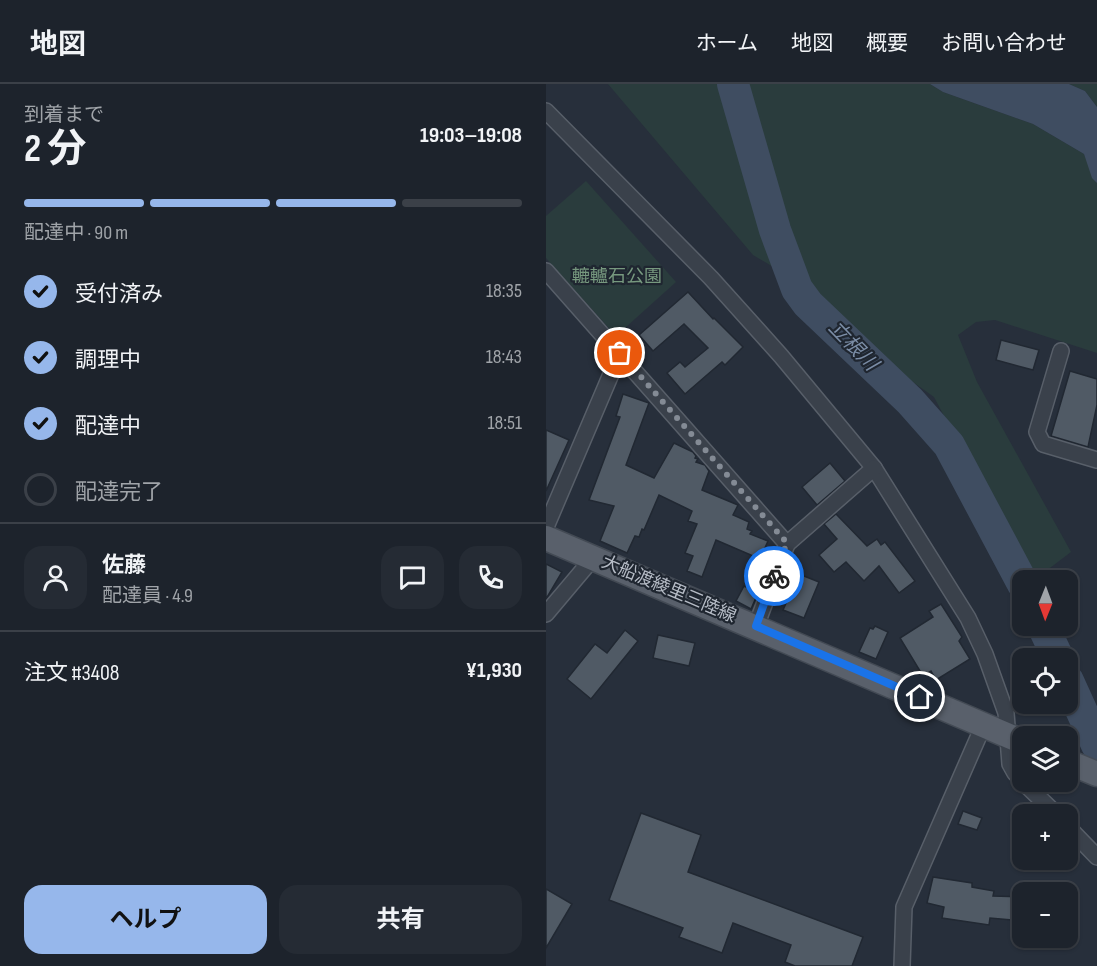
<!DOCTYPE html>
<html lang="ja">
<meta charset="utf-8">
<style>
:root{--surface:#1d232c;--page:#252b34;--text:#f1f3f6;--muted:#a0a4a9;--line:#3b4048;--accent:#96b7eb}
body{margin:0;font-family:"Sofia Sans Condensed","Noto Sans JP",sans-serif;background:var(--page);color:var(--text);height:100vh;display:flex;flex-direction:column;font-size:22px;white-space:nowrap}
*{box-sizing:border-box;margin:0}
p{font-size:20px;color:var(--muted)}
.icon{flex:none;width:33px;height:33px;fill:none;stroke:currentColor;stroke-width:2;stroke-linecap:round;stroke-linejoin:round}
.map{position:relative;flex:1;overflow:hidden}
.details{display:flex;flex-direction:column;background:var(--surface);width:546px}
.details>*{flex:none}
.needle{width:39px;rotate:181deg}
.buttons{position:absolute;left:466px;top:486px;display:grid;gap:12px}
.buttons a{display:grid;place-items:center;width:66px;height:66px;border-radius:12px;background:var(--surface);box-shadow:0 2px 4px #0004,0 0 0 2px var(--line);font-size:30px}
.pin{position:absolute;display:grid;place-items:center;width:51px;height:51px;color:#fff;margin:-26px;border:3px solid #fff;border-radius:50%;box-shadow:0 2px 6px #0007}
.courier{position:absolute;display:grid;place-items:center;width:60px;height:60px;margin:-30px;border:4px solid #1a73e8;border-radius:50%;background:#fff;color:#222;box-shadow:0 2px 8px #0007}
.overview em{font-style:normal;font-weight:700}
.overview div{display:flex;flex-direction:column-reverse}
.overview{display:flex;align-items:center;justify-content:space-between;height:102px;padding:0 24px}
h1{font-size:39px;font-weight:700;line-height:45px}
.bar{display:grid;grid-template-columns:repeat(4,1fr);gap:9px 6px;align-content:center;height:72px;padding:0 24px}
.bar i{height:8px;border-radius:4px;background:var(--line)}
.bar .on{background:var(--accent)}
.bar p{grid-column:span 4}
.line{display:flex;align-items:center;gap:15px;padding:0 24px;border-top:2px solid var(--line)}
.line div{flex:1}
.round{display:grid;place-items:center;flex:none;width:63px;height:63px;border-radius:18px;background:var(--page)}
ol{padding:0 24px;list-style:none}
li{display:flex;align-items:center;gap:18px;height:66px}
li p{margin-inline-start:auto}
li .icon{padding:6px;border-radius:50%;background:var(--accent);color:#111;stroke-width:4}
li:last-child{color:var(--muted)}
li i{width:33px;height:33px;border:3px solid var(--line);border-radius:50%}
.cta{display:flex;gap:12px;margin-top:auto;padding:12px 24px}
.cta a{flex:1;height:69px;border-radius:18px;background:var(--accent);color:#111;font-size:24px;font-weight:700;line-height:69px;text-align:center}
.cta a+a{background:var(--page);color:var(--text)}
header{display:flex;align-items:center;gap:36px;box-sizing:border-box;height:84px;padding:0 30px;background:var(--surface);border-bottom:2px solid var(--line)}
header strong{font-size:28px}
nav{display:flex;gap:33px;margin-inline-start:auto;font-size:21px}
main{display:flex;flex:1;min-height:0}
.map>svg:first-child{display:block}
.green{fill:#2a3c3d}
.water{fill:#3f4d61}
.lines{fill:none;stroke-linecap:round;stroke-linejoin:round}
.river{stroke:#3f4d61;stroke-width:32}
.building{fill:#505a65;stroke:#212832;stroke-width:1.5}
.street-casing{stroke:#585f69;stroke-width:18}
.primary-casing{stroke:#434a54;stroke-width:27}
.street{stroke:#3a414b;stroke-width:15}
.primary{stroke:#59606b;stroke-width:24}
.done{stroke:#848b95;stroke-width:6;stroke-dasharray:0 10.8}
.route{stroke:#1a73e8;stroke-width:8}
.labels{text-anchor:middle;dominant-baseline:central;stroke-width:4.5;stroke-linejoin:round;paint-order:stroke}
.park-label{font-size:18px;fill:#77997f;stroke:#1f2630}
.street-label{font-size:18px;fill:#b6bcc6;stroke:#1f2630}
.water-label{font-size:20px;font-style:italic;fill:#7b8da6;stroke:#1f2630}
</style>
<header>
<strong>地図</strong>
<nav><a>ホーム</a><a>地図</a><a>概要</a><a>お問い合わせ</a></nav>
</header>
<main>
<section class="details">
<div class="overview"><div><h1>2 分</h1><p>到着まで</p></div><em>19:03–19:08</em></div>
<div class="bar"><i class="on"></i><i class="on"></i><i class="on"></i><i></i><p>配達中 · 90 m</p></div>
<ol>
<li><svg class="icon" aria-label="check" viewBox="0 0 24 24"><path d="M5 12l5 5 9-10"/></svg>受付済み<p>18:35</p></li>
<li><svg class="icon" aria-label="check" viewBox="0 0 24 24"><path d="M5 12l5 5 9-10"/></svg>調理中<p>18:43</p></li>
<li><svg class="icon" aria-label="check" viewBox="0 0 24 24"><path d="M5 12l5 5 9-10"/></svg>配達中<p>18:51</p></li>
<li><i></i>配達完了</li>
</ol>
<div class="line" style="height:108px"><a class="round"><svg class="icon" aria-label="person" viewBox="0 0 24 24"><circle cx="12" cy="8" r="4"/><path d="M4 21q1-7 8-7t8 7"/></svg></a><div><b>佐藤</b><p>配達員 · 4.9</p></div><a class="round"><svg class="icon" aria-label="chat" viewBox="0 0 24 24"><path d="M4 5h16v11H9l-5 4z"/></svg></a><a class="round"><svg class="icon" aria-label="phone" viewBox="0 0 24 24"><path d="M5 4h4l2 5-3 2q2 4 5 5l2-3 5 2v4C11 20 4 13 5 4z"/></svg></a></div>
<div class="line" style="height:78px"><div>注文 #3408</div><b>¥1,930</b></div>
<div class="cta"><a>ヘルプ</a><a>共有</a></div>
</section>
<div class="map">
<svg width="551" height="882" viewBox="0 0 551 882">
<rect width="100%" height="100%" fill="#272f3b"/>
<g class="green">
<polygon points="62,0 384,0 397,8 487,40 538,70 551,99 551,269 449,236 430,238 412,251 431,298 525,468 488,496 485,496 388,313 333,274 256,200 207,171"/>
<polygon points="523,0 551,0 551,23 539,7"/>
<polygon points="40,97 130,198 70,252 0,174 0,132"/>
</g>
<polygon class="water" points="384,0 523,0 539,7 551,23 551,99 546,94 538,70 487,40 397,8"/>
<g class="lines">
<g class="river">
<polyline points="187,0 229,146 251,205 262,220 364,317 403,361 477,500"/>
<polyline points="497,542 512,574"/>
<polyline points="522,597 551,661"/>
</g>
</g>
<g class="building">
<polygon points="142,208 167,235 168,234 197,263 179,281 176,278 139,310 121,289 134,278 139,283 162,264 138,240 107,267 93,251"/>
<polygon points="455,256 493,266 487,286 450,276"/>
<polygon points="524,287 551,295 551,321 542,363 505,352"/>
<polygon points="77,310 103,319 80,381 108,394 128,359 147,368 150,372 149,374 152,375 150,378 159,381 163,387 156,406 192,421 187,431 203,438 201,445 206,447 204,450 222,457 214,475 170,456 156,493 141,487 147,472 139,469 151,440 142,437 146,427 113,411 98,446 96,445 93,453 89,452 81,469 54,457 68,422 43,416 74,333 70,332"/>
<polygon points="0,346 23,356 0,407"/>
<polygon points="284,379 299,397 271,421 256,403"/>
<polygon points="290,430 321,462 331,455 335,461 339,458 369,497 353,509 333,482 318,497 300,478 288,488 273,471 291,455 278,440"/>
<polygon points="0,480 16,488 0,515"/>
<polygon points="253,490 273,498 258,534 237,526"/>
<polygon points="198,502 212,509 205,525 190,517"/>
<polygon points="395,520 416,553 413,557 424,575 390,596 385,587 377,592 354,554 387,533 383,527"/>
<polygon points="329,542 342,548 330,575 313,568 324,544 327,545"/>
<polygon points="79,546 92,557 45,615 21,595 49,560 61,569"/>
<polygon points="112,551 149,559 143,582 107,574"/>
<polygon points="417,727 436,734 431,746 412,740"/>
<polygon points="95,729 155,751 142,788 317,853 306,882 249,882 239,878 245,861 187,839 176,869 133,853 137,844 63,816"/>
<polygon points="387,793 426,799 426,803 448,807 447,812 477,813 477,837 444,834 443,841 396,834 398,823 381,819"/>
<polygon points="0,805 26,820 0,864"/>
</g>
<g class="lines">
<defs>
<g id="street">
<polyline points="0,27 165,194 235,272 328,384 422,534 439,570 460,629 464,680 469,689 477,697"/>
<polyline points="0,187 241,460 210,542"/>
<polyline points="515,267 491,348 497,360 551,376"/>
<polyline points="0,443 74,269"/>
<polyline points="241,460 328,384"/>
<polyline points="0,530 48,473"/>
<polyline points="477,698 510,730"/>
<polyline points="522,743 551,773"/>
<polyline points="356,882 358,823 438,640"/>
</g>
<g id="primary">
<polyline points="0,454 477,658"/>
<polyline points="522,678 551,690"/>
</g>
</defs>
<use href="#street" class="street-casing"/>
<use href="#primary" class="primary-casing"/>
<use href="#street" class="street"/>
<use href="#primary" class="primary"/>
</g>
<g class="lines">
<polyline class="done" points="74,269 241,459 228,492"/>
<polyline class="route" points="228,492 210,542 374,613"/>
</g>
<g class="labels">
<g class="park-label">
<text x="71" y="192">轆轤石公園</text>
</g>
<g class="street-label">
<text transform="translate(123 505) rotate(23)">大船渡綾里三陸線</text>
</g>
<g class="water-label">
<text transform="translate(307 262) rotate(46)">立根川</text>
</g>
</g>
</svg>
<div class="buttons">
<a><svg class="needle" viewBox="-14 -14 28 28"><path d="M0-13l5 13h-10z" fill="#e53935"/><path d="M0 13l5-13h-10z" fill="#a0a4a9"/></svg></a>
<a><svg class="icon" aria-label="locate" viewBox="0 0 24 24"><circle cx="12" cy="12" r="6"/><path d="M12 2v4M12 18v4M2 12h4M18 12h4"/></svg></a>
<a><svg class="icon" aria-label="layers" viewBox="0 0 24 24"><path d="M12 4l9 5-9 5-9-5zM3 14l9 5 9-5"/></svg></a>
<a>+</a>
<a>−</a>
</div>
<div class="pin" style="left:74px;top:269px;background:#ea580c"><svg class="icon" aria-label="bag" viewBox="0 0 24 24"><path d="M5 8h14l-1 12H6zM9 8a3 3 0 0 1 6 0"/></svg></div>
<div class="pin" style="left:374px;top:613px;background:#1f2937"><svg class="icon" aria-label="home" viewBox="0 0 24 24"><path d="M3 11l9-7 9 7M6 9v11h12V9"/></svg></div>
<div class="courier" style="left:228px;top:492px"><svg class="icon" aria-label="bike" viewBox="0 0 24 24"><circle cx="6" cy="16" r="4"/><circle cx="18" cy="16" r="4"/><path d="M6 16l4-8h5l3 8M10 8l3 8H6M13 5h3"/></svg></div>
</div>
</main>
